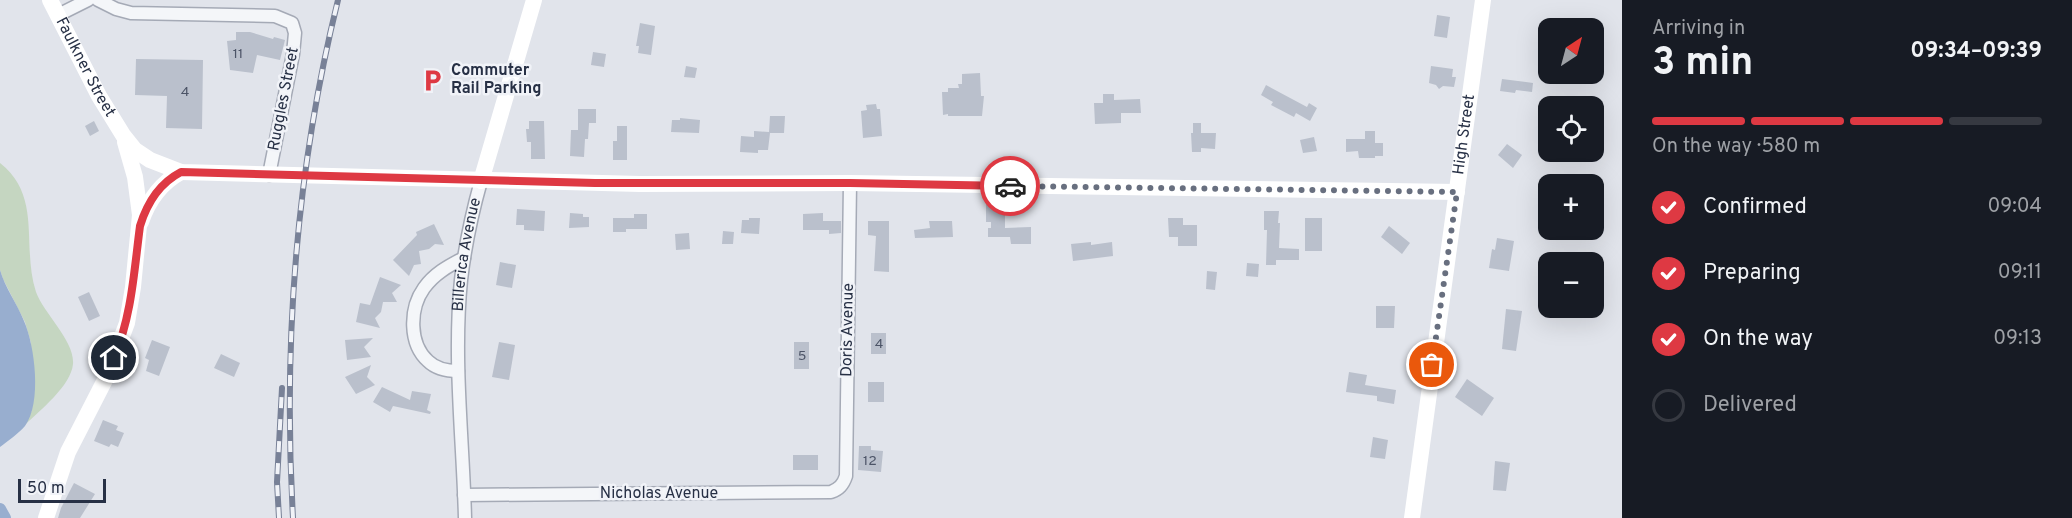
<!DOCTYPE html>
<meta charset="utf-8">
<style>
:root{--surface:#171b24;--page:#242831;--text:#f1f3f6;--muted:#9ea1a6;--line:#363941;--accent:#de3943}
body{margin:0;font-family:Overpass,sans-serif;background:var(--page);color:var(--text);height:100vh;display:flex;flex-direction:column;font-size:22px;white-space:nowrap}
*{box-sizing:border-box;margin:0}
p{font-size:20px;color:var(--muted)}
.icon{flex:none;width:33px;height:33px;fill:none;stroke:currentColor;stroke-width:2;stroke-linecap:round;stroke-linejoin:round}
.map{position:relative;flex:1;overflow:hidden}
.panel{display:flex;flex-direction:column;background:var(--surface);width:450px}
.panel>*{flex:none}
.needle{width:39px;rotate:36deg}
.fabs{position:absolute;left:1538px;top:18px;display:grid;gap:12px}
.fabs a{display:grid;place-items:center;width:66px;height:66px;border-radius:12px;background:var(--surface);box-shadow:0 6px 24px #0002;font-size:30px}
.scale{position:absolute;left:18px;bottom:15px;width:88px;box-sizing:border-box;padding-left:6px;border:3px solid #273045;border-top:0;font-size:16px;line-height:21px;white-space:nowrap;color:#273045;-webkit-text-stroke:4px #f1f3f8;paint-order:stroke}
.pin{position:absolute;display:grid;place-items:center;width:51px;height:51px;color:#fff;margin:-26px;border:3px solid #fff;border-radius:50%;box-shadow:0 2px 6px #0007}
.courier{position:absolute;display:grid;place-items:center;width:60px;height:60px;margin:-30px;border:4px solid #de3943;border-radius:50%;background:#fff;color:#222;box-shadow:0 2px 8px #0007}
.head em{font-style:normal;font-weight:700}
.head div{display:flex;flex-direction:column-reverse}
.head{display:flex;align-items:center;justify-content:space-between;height:102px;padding:0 30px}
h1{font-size:39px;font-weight:700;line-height:45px}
.bar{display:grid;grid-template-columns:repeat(4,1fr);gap:9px 6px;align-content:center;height:72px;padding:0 30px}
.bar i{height:8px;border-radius:4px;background:var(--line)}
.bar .on{background:var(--accent)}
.bar p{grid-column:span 4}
ol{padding:0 30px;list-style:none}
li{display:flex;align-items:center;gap:18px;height:66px}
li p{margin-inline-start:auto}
li .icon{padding:6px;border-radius:50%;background:var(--accent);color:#fff;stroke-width:4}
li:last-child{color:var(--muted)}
li i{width:33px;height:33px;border:3px solid var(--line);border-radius:50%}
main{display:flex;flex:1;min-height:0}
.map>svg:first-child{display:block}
.green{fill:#c5d6c1}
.water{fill:#98aecf}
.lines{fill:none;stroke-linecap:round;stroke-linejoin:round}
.canal{stroke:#98aecf;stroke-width:12}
.building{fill:#bac0cc}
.street-casing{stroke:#a5aab6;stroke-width:15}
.street{stroke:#f4f6f9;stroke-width:12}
.secondary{stroke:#fff;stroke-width:16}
.rail-casing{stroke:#788197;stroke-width:6}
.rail{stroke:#f1f3f8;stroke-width:4;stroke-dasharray:11;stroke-linecap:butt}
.done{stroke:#686f7f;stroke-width:6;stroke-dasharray:0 10.8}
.route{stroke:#de3943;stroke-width:8}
.labels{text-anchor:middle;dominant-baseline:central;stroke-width:5;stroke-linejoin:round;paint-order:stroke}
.number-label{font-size:14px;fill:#4c5467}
.street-label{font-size:16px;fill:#273045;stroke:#f1f3f8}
.poi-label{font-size:16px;font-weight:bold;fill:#273045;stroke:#f1f3f8;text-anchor:start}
</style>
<main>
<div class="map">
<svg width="1622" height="518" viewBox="0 0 1622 518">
<rect width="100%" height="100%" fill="#e1e4eb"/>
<path class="green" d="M0 163C43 197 21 246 36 292 44 314 75 341 73 364 71 386 40 410 25 425L32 410 31 343 25 322 3 279 0 270Z"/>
<path class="water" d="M0 270C5 288 17 303 24 321 35 346 42 403 25 426 18 434 8 441 0 447Z"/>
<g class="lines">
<polyline class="canal" points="0,509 5,518"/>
</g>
<g class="building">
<polygon points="1437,15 1450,17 1447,38 1434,36"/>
<polygon points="640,23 655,26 651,55 638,53 639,46 636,46"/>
<polygon points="236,32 250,32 273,39 274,37 285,40 280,60 257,55 253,73 230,70 227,41 236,40"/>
<polygon points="593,52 606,54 604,67 591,65"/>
<polygon points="136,59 203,60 202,129 166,128 167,96 135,95"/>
<polygon points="686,66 697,68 695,78 684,77"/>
<polygon points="1431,66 1453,69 1452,77 1456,77 1454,87 1443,86 1439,89 1436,85 1429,83"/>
<polygon points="980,73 981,96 984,96 982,116 948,116 948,114 943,115 942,92 948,92 948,88 959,88 958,84 962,84 962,74"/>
<polygon points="1502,79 1533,83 1532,92 1516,90 1515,93 1500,91"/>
<polygon points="1266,85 1307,107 1309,103 1317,108 1310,121 1296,113 1294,117 1271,105 1273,102 1261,95"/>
<polygon points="1103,94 1114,94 1114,100 1140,99 1141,113 1121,113 1121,123 1095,124 1094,103 1103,103"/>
<polygon points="876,104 877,109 880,109 882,136 863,138 861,111 867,110 866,105"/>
<polygon points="578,109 596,109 596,123 589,123 588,139 585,139 584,157 570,156 571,130 578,130"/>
<polygon points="770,116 785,116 784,133 770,133 768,150 758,150 758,153 740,152 741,136 754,137 754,131 769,132"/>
<polygon points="680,118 700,120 699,133 671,132 672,120 680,120"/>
<polygon points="94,121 99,131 90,136 85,126"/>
<polygon points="529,121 544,121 545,159 531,159 531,142 527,142 526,129 529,129"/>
<polygon points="1193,123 1201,123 1201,133 1216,133 1215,149 1201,148 1201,152 1192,152 1191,133 1193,133"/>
<polygon points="617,126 627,126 627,160 613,160 613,141 617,141"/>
<polygon points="1365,131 1375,131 1375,143 1383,143 1383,156 1375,156 1375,158 1359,158 1358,151 1346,152 1346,139 1365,139"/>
<polygon points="1314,137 1317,151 1303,153 1300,140"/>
<polygon points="1507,144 1522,155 1513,168 1498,155"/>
<polygon points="986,203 1001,203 1001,213 1005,213 1005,228 1031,227 1031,244 1011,244 1010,237 988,237 988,228 991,228 991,222 986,222"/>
<polygon points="517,209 545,211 544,231 524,230 524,225 516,225"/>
<polygon points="1264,211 1279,211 1278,223 1280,223 1279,248 1299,249 1299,260 1276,260 1276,265 1266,265 1267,230 1264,230"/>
<polygon points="570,213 583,214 583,217 589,217 589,227 569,228"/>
<polygon points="823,213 823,221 841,221 841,233 829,234 829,230 803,230 803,214"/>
<polygon points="634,214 647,214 647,229 626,229 626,232 613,232 613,218 634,218"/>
<polygon points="749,218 760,218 759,234 741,233 742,220 749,220"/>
<polygon points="1168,218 1183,218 1183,225 1197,225 1197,246 1178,246 1178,237 1169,237"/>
<rect x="1305" y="218" width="17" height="33"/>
<polygon points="868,221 889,221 889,272 874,271 876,236 868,235"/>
<polygon points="929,221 952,221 953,237 915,238 914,230 930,228"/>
<polygon points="434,224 444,245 435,244 429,249 419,251 421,264 414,265 409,276 393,260 417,235 416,232"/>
<polygon points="1389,226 1410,243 1402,254 1381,237"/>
<polygon points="723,231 734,232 733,244 722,244"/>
<polygon points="689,233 690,249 676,250 675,234"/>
<polygon points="1497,238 1514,241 1509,271 1489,268 1492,249 1495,250"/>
<polygon points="1091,242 1091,245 1112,242 1113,256 1073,261 1071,244"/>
<polygon points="500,262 516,265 512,288 496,285"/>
<polygon points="1247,263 1259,264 1258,277 1246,276"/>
<polygon points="1207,271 1217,272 1215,290 1206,289"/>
<polygon points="380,277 401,285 392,293 397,302 383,302 381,312 375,318 380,328 356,322 360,303 370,305"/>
<polygon points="89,292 100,316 89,321 78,297"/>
<polygon points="1376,306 1395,306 1394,328 1376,328"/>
<polygon points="1506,309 1522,311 1516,351 1502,349"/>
<rect x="871" y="333" width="15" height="21"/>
<polygon points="373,338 364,347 371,357 347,360 345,340"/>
<polygon points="152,340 170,347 159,376 146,371 149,360 145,358"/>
<polygon points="499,342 515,345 509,380 492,377"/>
<rect x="794" y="342" width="15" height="27"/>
<polygon points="221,354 240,363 234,377 214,368"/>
<polygon points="371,365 367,377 375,385 356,394 345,377"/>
<polygon points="1349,372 1367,375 1365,385 1396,390 1394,404 1377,401 1377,396 1346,392"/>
<polygon points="1467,379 1494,398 1482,416 1455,397"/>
<rect x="868" y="382" width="16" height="20"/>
<polygon points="382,387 410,400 412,391 431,394 427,410 431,412 430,414 393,406 390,412 373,402"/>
<polygon points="103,420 118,426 116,430 124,433 118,447 111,444 109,447 94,441"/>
<polygon points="1373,437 1388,440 1385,459 1370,457"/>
<polygon points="859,446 871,446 871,450 883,451 881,472 858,470"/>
<rect x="793" y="455" width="25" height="15"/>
<polygon points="1495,461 1510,463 1506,491 1493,490"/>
<polygon points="74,483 95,494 80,518 58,518 61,508"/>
</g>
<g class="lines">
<defs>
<g id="street">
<polyline points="98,0 116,9 131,13 275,16 292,23 295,33 293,54 269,175"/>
<polyline points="58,15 88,0"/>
<path d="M458 371C448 371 436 369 428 361 409 344 409 309 424 288 434 274 448 266 464 258"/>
<path d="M464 495 831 492C839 489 843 485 846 476L850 183"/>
<path id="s1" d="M465 518C463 439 453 359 461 280 465 246 472 213 481 181"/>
</g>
</defs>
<use href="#street" class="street-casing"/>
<use href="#street" class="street"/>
<g class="secondary">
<path id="s2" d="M50 0 99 96 123 135 135 150 150 160 181 172 640 184 850 183 1457 192"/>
<polyline points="481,181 534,0"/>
<path d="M141 222C148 201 161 183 181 172"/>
<polyline points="46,518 68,452 107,376 127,323 133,287 140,215 135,177 125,142"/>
<path id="s3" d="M1412 518 1483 0"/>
</g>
<defs>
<g id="rail">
<polyline points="279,518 277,482 282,388"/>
<path d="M293 518C283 344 296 170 338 0"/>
</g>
</defs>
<use href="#rail" class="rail-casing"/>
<use href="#rail" class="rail"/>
</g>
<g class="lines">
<polyline class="done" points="1010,186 1457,192 1432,365"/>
<path class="route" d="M114 358C132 315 134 271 140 226 147 203 160 183 181 172L595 183H850L1010 186"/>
</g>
<defs>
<symbol id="parking-bare" viewBox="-9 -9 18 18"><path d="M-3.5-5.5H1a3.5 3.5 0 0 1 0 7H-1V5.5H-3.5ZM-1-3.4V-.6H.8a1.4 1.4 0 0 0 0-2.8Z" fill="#de3943" stroke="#f1f3f8" stroke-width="2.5" paint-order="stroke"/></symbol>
</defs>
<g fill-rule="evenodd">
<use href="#parking-bare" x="416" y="64" width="33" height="33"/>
</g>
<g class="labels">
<g class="number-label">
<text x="238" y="54">11</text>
<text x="185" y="92">4</text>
<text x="879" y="344">4</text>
<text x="802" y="356">5</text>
<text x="870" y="461">12</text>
</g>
<g class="street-label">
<text stroke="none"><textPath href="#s2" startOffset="76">Faulkner Street</textPath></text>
<text transform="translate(284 99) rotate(-79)">Ruggles Street</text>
<text stroke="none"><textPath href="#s3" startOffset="387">High Street</textPath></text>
<text stroke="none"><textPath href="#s1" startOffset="264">Billerica Avenue</textPath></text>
<text transform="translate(848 330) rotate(-89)">Doris Avenue</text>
<text x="659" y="494">Nicholas Avenue</text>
</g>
<g class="poi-label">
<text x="451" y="71">Commuter<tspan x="451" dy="18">Rail Parking</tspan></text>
</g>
</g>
</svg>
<div class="fabs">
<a><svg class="needle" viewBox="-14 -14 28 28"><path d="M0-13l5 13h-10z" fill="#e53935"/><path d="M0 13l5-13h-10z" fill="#9ea1a6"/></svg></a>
<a><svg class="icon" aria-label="locate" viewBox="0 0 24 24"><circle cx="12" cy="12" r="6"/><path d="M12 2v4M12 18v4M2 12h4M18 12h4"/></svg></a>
<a>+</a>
<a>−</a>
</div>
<div class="scale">50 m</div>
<div class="pin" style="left:1432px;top:365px;background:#ea580c"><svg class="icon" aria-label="bag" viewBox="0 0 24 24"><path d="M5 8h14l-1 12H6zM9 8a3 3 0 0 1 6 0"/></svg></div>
<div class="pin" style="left:114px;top:358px;background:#1f2937"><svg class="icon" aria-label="home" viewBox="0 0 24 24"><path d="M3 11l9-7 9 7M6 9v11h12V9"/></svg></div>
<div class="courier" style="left:1010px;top:186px"><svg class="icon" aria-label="car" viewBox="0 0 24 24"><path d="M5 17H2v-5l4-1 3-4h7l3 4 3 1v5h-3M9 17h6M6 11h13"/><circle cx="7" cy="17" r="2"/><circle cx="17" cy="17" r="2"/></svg></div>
</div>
<section class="panel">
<div class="head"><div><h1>3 min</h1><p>Arriving in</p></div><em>09:34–09:39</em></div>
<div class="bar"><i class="on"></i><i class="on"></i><i class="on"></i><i></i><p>On the way · 580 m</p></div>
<ol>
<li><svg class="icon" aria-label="check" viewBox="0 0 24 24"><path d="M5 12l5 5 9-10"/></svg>Confirmed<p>09:04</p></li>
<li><svg class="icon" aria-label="check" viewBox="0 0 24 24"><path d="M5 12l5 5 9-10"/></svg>Preparing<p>09:11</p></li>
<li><svg class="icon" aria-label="check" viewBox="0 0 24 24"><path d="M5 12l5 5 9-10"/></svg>On the way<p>09:13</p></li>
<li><i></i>Delivered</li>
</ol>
</section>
</main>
